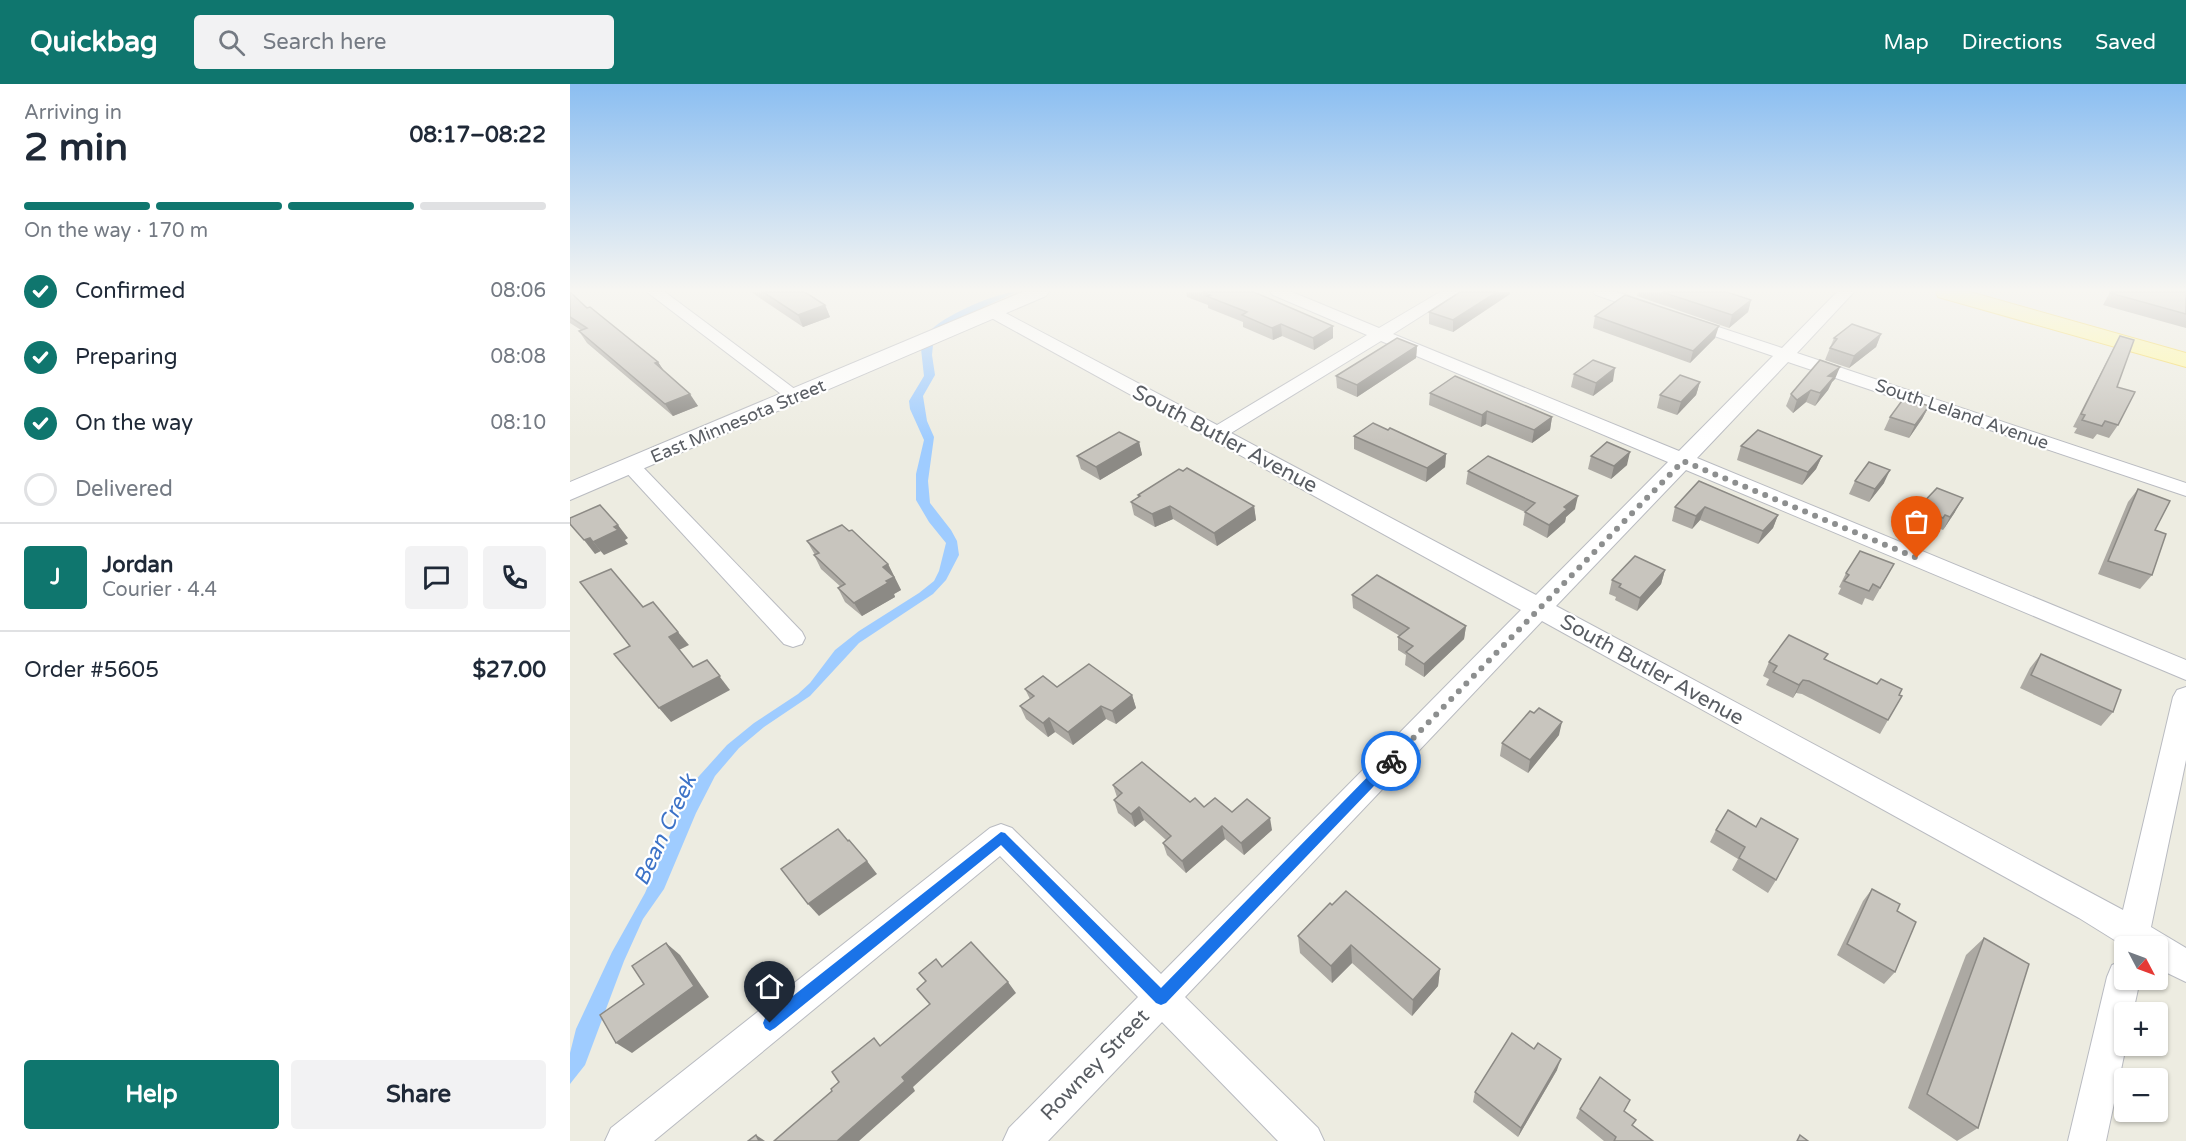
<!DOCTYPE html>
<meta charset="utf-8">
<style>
:root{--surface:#fff;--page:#f2f2f3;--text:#1f2937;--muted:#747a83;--line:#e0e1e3;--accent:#0f766e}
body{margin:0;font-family:"Varela Round",sans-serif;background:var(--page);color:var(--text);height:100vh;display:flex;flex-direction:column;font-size:22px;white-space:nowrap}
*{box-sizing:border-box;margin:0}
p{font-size:20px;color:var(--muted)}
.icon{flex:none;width:33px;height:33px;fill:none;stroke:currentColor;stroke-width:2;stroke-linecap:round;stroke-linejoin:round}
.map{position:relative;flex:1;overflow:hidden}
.drawer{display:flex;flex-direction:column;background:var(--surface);width:570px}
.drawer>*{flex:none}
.needle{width:39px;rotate:131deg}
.tools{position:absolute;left:1544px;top:852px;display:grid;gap:12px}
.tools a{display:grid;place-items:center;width:54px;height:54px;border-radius:6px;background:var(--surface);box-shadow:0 2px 4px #0004;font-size:30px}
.pin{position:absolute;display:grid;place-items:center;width:51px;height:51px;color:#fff;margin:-62px -26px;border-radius:50% 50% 50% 0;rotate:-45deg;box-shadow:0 0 6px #0007}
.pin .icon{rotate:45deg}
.courier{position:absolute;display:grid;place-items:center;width:60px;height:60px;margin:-30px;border:4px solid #1a73e8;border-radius:50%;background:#fff;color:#222;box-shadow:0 2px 8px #0007}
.summary em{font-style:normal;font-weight:800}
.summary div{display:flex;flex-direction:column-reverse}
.summary{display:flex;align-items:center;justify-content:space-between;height:102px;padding:0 24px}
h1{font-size:39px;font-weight:800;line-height:45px}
.bar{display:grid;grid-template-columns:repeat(4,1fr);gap:9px 6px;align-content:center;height:72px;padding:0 24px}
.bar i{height:8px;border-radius:4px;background:var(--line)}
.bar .current{background:var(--accent)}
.bar p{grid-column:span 4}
.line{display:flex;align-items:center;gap:15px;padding:0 24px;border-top:2px solid var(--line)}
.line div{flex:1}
.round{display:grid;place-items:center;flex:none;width:63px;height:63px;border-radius:6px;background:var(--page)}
ol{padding:0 24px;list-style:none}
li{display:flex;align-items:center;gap:18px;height:66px}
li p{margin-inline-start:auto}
li .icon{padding:6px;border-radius:50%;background:var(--accent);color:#fff;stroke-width:4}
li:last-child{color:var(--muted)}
li i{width:33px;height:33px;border:3px solid var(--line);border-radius:50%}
.action{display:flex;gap:12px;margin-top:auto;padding:12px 24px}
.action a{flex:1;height:69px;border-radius:6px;background:var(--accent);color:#fff;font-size:24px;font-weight:800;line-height:69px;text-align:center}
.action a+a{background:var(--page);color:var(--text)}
header{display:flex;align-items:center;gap:36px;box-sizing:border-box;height:84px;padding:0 30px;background:var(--accent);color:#fff}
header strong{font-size:28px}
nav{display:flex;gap:33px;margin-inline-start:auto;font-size:21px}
.search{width:420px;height:54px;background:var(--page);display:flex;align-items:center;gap:15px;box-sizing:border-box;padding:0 21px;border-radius:6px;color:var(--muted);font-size:22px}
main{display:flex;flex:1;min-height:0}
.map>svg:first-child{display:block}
.water{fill:#9fccff}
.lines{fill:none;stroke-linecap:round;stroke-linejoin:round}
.minor-casing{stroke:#b9bbc1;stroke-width:2}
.tertiary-casing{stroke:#b9bbc1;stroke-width:2}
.primary-casing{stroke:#f6d851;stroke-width:2}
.minor{fill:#fff;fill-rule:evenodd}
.tertiary{fill:#fff;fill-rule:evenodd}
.primary{fill:#fff9a4;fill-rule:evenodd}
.wall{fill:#aca9a3}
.shaded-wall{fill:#8c8a85}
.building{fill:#c8c5be;stroke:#8c8a85;stroke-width:1.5}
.route{fill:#1a73e8}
.done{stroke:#8d8f8f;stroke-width:6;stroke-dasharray:0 10.8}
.labels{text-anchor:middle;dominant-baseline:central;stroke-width:4.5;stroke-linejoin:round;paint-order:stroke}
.far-street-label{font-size:18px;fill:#595d63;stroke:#fff}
.street-label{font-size:21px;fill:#595d63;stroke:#fff}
.water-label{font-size:22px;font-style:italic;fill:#3d73c7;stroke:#fff}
</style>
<header>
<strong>Quickbag</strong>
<div class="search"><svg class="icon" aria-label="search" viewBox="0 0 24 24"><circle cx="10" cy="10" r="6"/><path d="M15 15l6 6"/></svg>Search here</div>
<nav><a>Map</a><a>Directions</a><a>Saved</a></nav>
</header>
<main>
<section class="drawer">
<div class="summary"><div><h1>2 min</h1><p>Arriving in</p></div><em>08:17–08:22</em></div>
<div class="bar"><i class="current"></i><i class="current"></i><i class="current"></i><i></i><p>On the way · 170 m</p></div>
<ol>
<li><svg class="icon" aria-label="check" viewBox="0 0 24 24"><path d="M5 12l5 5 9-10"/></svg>Confirmed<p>08:06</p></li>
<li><svg class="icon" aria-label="check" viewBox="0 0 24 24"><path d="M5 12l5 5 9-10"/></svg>Preparing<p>08:08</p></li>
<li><svg class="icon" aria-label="check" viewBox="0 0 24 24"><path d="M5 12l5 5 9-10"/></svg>On the way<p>08:10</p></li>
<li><i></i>Delivered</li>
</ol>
<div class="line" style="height:108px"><b class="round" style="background:var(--accent);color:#fff">J</b><div><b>Jordan</b><p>Courier · 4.4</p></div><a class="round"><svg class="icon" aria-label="chat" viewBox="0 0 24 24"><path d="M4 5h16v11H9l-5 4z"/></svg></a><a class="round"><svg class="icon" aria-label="phone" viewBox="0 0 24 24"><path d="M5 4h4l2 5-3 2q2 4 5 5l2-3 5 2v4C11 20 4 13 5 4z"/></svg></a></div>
<div class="line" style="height:78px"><div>Order #5605</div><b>$27.00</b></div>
<div class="action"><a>Help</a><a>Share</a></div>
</section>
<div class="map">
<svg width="1616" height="1057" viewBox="0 0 1616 1057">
<rect width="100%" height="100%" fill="#edece1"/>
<g class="water">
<path d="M446 208 358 249C370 233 427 208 446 208Z"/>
<polygon points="363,261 362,271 365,291 353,312 357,337 364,353 358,397 360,419 381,446 387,457 389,471 376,496 363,510 289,559 240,612 194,643 169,664 145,692 126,729 94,805 73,835 54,877 15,981 0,1000 0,969 6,945 42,868 75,809 121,701 157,661 184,639 228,610 240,599 265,566 289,547 349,509 364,497 369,487 376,459 359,438 346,416 346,390 354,356 340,325 339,317 354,292 351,265"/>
</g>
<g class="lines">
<defs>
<g id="minor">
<polygon points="77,208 95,208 234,312 231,316 219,316"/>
<path d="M700 208H722L809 244 870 208H889L823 250 1109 367 1203 272 1112 241 1110 238 1112 235H1124L1212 264 1267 208H1284L1227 269 1616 399V412L1218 278 1127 374 1616 576V596L1116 386 986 522 1553 826 1603 613 1607 606 1616 603V676L1581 843 1616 864V898L1587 884V862H1554V875L1549 873 1545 862 1546 857 1509 834 972 537 615 913 748 1044 754 1057H708L592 938 478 1057H433L439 1044 568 913 430 772 84 1057H35L41 1044 420 744 431 740 442 744 591 890 951 526 416 231 414 228 422 223 428 225 647 341 797 251 703 211ZM811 257 1098 378 966 511 661 349Z"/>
<polygon points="1023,208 1047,208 1085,221 1087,224 1079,229 1026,211"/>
<polygon points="61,376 68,378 232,548 235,554 232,560 223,563 214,560 54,386 51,382 54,378"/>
<polygon points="1554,876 1554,896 1570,896 1563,928 1554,928 1554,962 1556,962 1536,1057 1498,1057 1537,893 1542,881"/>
</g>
<polygon id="tertiary" points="452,208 479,208 476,212 0,416 0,398"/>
<polygon id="primary" points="1366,208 1400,208 1616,269 1616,283 1368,213"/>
</defs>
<use href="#minor" class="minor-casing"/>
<use href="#tertiary" class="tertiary-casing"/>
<use href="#primary" class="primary-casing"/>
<use href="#minor" class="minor"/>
<use href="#tertiary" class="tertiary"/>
<use href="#primary" class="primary"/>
</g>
<g class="wall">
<polygon points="0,208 17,224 88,278 94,287 128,322 103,332 17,259 9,247 11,246 0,239"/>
<polygon points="181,208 235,208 255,221 260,233 233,243"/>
<polygon points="616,208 684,208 763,242 763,254 744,266 712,252 703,256 673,243 673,238 638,224 638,221 617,213"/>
<polygon points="890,208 940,208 940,210 883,248 859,240 859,228"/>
<polygon points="1068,208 1157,208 1181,216 1178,228 1159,244 1067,212"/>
<polygon points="1540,208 1616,208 1616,244 1533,221"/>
<polygon points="1025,232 1145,254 1120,279 1023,244"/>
<polygon points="1311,250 1306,263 1279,284 1255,276 1264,254"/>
<polygon points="1550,252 1547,303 1548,341 1539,354 1527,350 1523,355 1504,349 1507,344 1503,343 1543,265"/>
<polygon points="847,262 846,274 787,313 767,304 766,292"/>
<polygon points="1004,290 1043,297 1023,312 1001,303"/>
<polygon points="1265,295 1262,298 1258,306 1245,322 1236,318 1223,329 1216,322 1221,310"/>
<polygon points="1130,298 1126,311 1107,331 1087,324 1090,311"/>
<polygon points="860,309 982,333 980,346 962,359 916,340 911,343 859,321"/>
<polygon points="1359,322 1352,335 1339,354 1314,346 1320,333"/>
<polygon points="784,352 876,370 875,383 856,398 784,365"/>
<polygon points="569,358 572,371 530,396 511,385 507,372"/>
<polygon points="1171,362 1252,372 1246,385 1232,401 1167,376"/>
<polygon points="1021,372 1057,381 1041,395 1018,385"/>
<polygon points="898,387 1005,425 996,433 995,438 977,454 953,441 955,428 896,400"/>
<polygon points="1129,397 1208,431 1203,444 1188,460 1130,436 1122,445 1102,437 1105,423"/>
<polygon points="1285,397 1314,399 1299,418 1279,410"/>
<polygon points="1568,405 1585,446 1582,491 1570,505 1528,490 1558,418"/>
<polygon points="568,411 684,422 686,436 647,462 603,435 585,443 564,431 561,418 568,413"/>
<polygon points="1348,424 1385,428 1373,446 1368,444 1365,448 1341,438"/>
<polygon points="279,447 318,480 331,506 324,510 325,513 292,532 275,518 268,504 271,503 251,485 244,471 245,471 237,457"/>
<polygon points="1324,480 1303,517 1295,514 1292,521 1268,510 1271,504 1269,503 1276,489"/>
<polygon points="1095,486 1091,500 1067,527 1045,516 1046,513 1039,510 1042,496"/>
<polygon points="782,511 896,542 894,555 854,593 835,581 836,571 828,566 828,553 830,552 783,524"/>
<polygon points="1471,570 1543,628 1531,642 1450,604 1460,584"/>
<polygon points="1255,575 1329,611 1318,636 1310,650 1232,610 1226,609 1223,614 1196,601 1199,595 1193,592 1199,578"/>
<polygon points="487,603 562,611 566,624 546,640 536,635 503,661 485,648 478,653 456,635 450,622 460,615 455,605"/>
<polygon points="989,651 958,689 930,672 932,659"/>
<polygon points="543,701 620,718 634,723 662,728 702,746 674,771 655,755 616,789 597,771 593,759 596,756 574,736 565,743 548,729 544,716 547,713"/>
<polygon points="1158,726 1206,796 1198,809 1162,786 1168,775 1140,758 1146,746"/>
<polygon points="1302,805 1327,827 1325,888 1314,900 1267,871 1293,817"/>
<polygon points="760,819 870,885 868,902 842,932 782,879 762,899 730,869 728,852"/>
<polygon points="1414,854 1408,1044 1387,1057 1338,1024 1396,871"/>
<polygon points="964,965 987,986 948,1053 903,1018 905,1008"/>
<polygon points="1010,1025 1054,1027 1062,1041 1083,1057 1034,1057 1006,1034"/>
</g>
<g class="shaded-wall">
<polygon points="927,208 940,208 940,210 883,248 883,236"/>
<polygon points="1181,216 1178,228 1159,244 1162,231"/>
<polygon points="255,221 260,233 233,243 228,231"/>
<polygon points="711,240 712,252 703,256 702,244"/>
<polygon points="763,242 763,254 744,266 743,254"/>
<polygon points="1149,242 1145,254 1120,279 1123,267"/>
<polygon points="1311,250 1306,263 1279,284 1284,272"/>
<polygon points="847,262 846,274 787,313 787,301"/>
<polygon points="88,278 96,290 85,279"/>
<polygon points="1270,283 1265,295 1262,298 1258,306 1245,322 1258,292"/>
<polygon points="1045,284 1043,297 1023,312 1026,299"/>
<polygon points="1130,298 1126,311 1107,331 1111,318"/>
<polygon points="1241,306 1236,318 1223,329 1227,316"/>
<polygon points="120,310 128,322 103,332 95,320"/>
<polygon points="1359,322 1352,335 1339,354 1345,341"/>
<polygon points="917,327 916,340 911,343 912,331"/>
<polygon points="982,333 980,346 962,359 964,346"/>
<polygon points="569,358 572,371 530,396 526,383"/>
<polygon points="1060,368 1057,381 1041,395 1044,382"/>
<polygon points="876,370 875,383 856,398 857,384"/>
<polygon points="1252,372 1246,385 1232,401 1238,388"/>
<polygon points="1320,386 1314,399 1299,418 1305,405"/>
<polygon points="1008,412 1005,425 996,433 995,438 977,454 979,441 994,423"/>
<polygon points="1393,414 1385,428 1373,446 1380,433"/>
<polygon points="600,422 603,435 585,443 582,430"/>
<polygon points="684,422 686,436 647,462 644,449"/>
<polygon points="1135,423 1130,436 1122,445 1126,432"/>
<polygon points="1208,431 1203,444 1188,460 1193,447"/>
<polygon points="48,441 58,454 55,456 58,460 34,471 23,458"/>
<polygon points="20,454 31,467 25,470 14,456"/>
<polygon points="318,480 331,506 324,510 325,513 292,532 284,519 313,483"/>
<polygon points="1095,486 1091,500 1067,527 1070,514"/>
<polygon points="896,542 894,555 854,593 854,580"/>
<polygon points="108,548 119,561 109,566 99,553"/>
<polygon points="137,576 160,606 101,638 89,624"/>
<polygon points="1233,596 1226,609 1223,614 1229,601"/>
<polygon points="562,611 566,624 546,640 542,627"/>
<polygon points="531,622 536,635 503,661 498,648"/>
<polygon points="479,634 485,648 478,653 473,639"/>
<polygon points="992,638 989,651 958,689 960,676"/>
<polygon points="569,723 574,736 565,743 561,730"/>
<polygon points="700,734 702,746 674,771 671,759"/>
<polygon points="652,742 655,755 616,789 612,777"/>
<polygon points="297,777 307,790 249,832 238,820"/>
<polygon points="96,859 110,871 139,913 62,969 46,959"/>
<polygon points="781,861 782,879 762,899 761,882"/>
<polygon points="870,885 868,902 842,932 843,916"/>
<polygon points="438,898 446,909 343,1003 345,1007 289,1057 267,1057 332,993"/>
<polygon points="991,975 987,986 948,1053 951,1044"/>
<polygon points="186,1051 195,1057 189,1057"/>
</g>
<g class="building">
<polygon points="0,208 17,224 20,223 88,278 85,279 120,310 95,320 9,247 17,244 0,233"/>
<polygon points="193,208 235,208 255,221 228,231"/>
<polygon points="633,208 684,208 763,242 743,254 711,240 702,244 672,231 677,228 636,212 640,211"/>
<polygon points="890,208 927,208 883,236 859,228"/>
<polygon points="1092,208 1157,208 1181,216 1162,231"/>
<polygon points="1540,208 1616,208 1616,230 1540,209"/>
<polygon points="1055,211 1149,242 1123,267 1025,232"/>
<polygon points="1282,240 1311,250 1284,272 1260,264 1267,255 1264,254"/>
<polygon points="1550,252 1564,256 1547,303 1565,308 1548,341 1535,337 1532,342 1512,336 1515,331 1511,330"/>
<polygon points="827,254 847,262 787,301 766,292"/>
<polygon points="1023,276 1045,284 1026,299 1004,290"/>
<polygon points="1250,276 1270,283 1258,292 1264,293 1250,309 1241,306 1227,316 1221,310"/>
<polygon points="1110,291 1130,298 1111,318 1090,311"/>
<polygon points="885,292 982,333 964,346 917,327 912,331 860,309"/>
<polygon points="1334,314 1359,322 1345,341 1320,333"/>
<polygon points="803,339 818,346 820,344 876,370 857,384 784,352"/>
<polygon points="1188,346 1252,372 1238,388 1171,362"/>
<polygon points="549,348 569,358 526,383 507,372"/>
<polygon points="1037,358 1060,368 1044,382 1021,372"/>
<polygon points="918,372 1008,412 994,423 997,425 979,441 955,428 965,419 898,387"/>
<polygon points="1299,378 1320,386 1305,405 1285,397"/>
<polygon points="617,384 684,422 644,449 600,422 582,430 561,418 570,412 568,411 609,385 613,387"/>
<polygon points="1129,397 1208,431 1193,447 1135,423 1126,432 1105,423"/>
<polygon points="1367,404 1393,414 1380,433 1375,431 1373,434 1348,424"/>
<polygon points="1568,405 1600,417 1585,446 1596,450 1582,491 1538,477"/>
<polygon points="30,421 48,441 44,443 48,446 23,458 20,454 14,456 0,440 0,434"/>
<polygon points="272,441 279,447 282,446 318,480 313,483 324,493 316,497 318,499 284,519 268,504 275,500 244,471 249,469 237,457"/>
<polygon points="1290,467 1324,480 1310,504 1303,500 1299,507 1274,497 1279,491 1276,489"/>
<polygon points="1065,472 1095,486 1070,514 1049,503 1051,500 1042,496"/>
<polygon points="41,485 73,523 83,518 108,548 99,553 123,583 137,576 150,592 89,624 44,570 60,562 10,498"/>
<polygon points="807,491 896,542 854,580 836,568 843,562 828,553 839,544 782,511"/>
<polygon points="1219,551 1258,570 1254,575 1307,600 1311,595 1332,605 1329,611 1332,612 1318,636 1239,597 1233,596 1229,601 1203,588 1207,582 1199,578"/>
<polygon points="1471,570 1551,606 1543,628 1461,591"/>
<polygon points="519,580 562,611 542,627 531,622 498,648 479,634 473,639 450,622 464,612 455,605 473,592 487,603"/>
<polygon points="969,624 992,638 960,676 932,659 960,627 964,629"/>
<polygon points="572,678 620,718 625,714 634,723 645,714 662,728 677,715 700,734 671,759 652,742 612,777 593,759 601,752 569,723 561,730 544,716 552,709 543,701"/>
<polygon points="1158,726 1186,743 1191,734 1228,755 1206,796 1169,774 1175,763 1146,746"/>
<polygon points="268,745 278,757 279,756 297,777 238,820 211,785"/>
<polygon points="1302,805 1330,820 1327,827 1346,838 1325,888 1277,860"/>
<polygon points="776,807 870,885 843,916 781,861 761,882 728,852 760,819 762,821"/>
<polygon points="1414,854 1459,880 1408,1044 1357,1010"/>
<polygon points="401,858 438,898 332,993 335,997 267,1057 204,1057 262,1007 261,1005 269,998 262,988 304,954 310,962 360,920 347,905 356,897 349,889 366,875 372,883"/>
<polygon points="96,859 124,902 46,959 30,931 74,900 62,882"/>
<polygon points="942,949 964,965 968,959 991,975 951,1044 905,1008"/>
<polygon points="1030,993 1060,1016 1054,1027 1066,1036 1062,1041 1083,1057 1044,1057 1046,1053 1010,1025"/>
<polygon points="186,1051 189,1057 178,1057"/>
<polygon points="1230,1051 1238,1057 1227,1057"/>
</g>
<linearGradient id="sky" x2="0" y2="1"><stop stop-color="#8bbef1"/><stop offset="0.58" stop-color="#f7f6f2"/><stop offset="1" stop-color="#f7f6f2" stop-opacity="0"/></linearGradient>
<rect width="1616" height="356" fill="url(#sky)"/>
<polygon class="route" points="821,672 825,673 825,680 596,919 591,921 586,919 431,761 205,944 200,947 195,944 193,939 195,934 431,748 435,749 591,904 817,673"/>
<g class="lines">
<polyline class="done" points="821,677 1113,377 1347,474"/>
</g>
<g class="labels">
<g class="far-street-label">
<text transform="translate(1392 330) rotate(19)">South Leland Avenue</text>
<text transform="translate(168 337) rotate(-23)">East Minnesota Street</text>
</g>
<g class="street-label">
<text transform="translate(655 355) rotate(28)">South Butler Avenue</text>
<text transform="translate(1082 586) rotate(29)">South Butler Avenue</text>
<text transform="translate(525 981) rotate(-46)">Rowney Street</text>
</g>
<g class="water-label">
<text transform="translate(95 746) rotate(-65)">Bean Creek</text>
</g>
</g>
</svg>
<div class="tools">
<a><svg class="needle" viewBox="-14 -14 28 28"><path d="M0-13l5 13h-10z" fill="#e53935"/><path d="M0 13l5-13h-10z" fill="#747a83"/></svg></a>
<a>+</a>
<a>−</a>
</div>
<div class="pin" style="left:1347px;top:474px;background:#ea580c"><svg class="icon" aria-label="bag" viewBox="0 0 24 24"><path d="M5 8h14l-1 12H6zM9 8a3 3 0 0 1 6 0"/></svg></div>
<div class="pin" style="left:200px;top:939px;background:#1f2937"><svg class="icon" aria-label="home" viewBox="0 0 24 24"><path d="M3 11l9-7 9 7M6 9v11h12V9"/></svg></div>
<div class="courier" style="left:821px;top:677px"><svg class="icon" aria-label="bike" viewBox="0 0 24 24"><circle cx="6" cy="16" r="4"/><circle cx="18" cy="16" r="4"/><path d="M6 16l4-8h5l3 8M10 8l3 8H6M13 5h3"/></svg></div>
</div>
</main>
